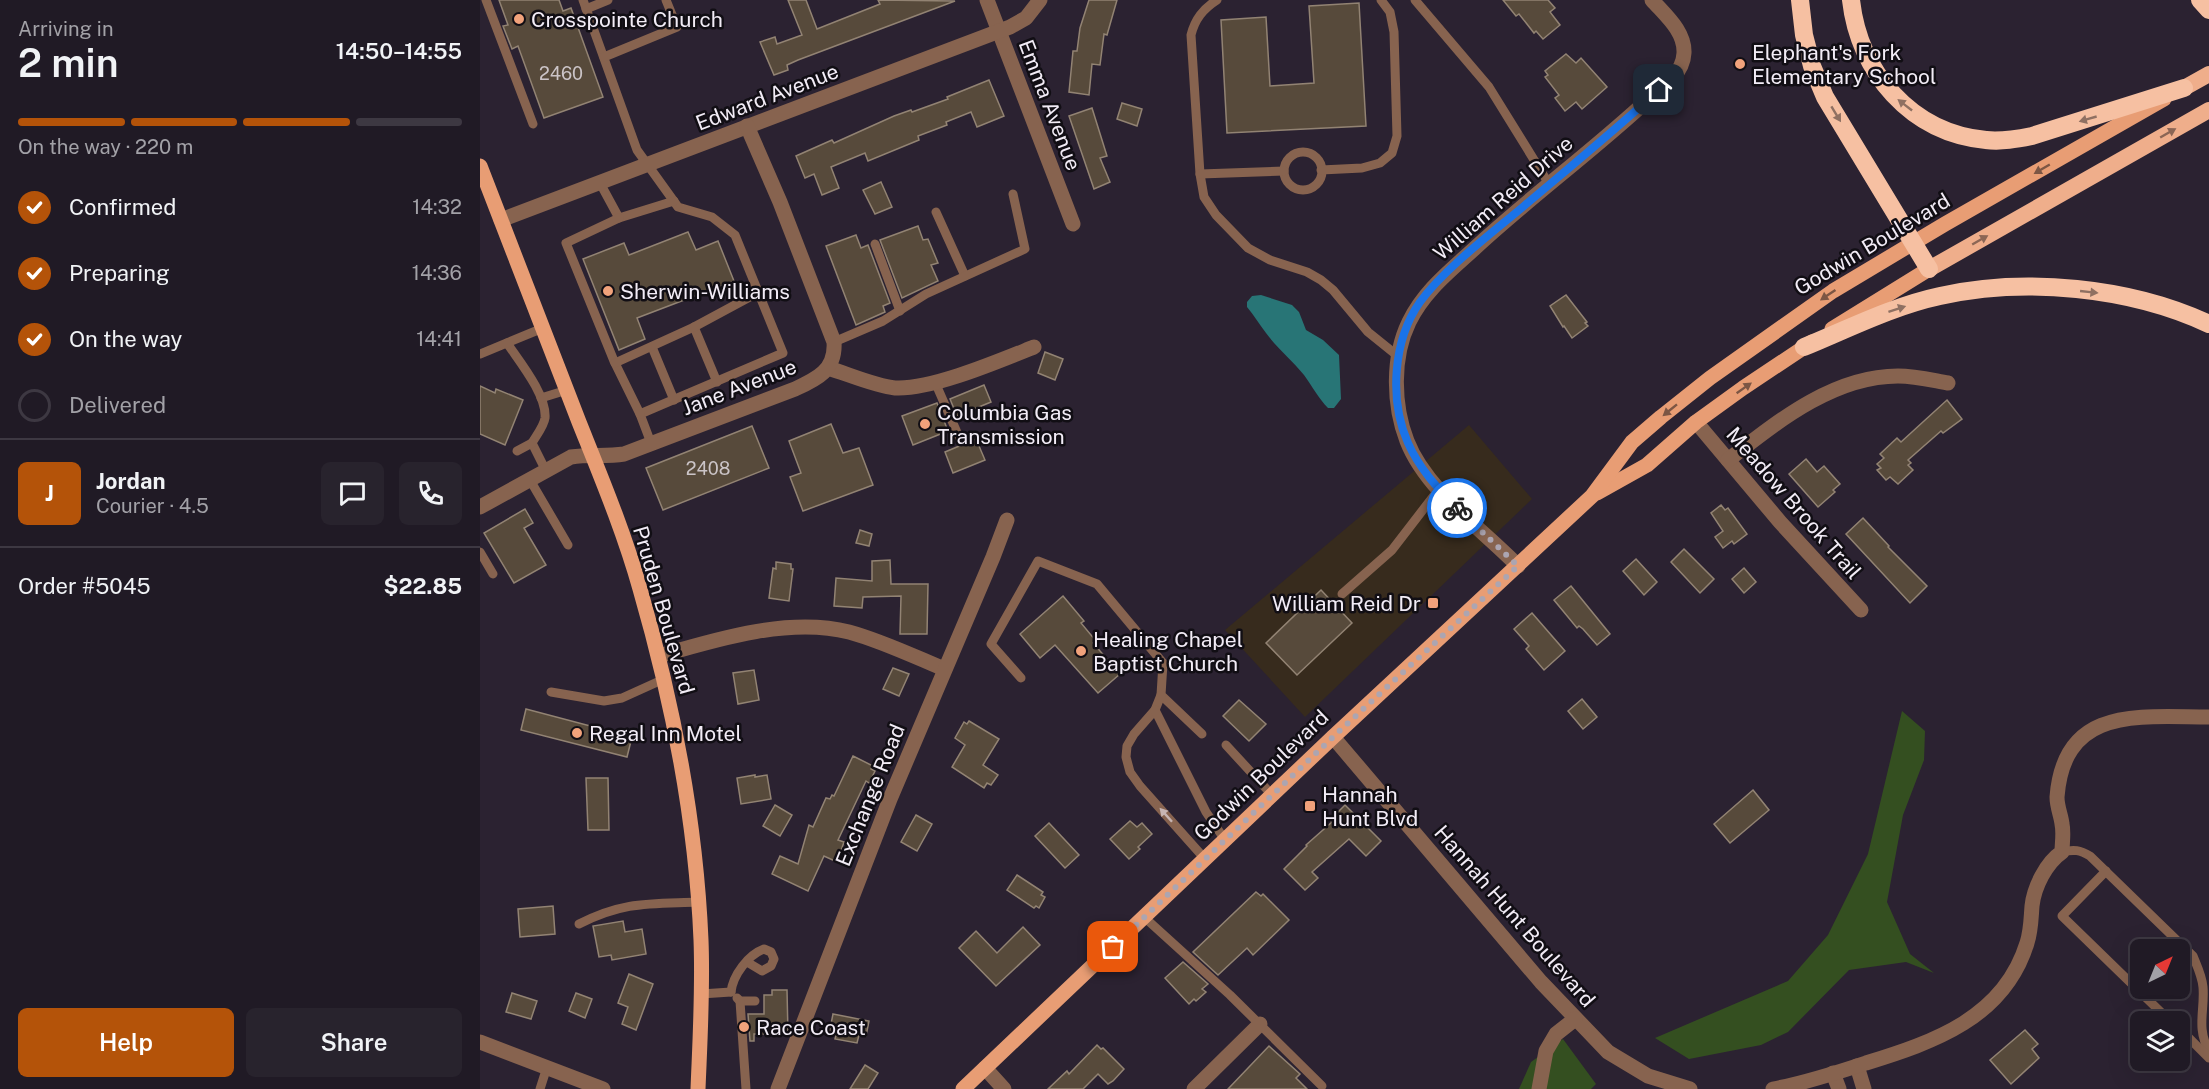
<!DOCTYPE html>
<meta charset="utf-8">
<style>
:root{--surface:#201a25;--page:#28232d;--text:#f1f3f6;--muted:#a2a1a7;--line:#3d3842;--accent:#b45309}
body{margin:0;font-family:"Public Sans",sans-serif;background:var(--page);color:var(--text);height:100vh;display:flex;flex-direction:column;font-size:22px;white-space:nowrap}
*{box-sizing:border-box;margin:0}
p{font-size:20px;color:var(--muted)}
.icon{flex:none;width:33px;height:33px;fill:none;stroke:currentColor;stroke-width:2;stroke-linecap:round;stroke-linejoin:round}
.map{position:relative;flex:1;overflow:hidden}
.sheet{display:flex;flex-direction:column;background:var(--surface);width:480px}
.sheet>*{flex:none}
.needle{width:39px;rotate:43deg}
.buttons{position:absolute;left:1650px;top:939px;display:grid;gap:12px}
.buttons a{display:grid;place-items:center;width:60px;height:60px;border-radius:9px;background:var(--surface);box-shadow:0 6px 24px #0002,0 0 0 2px var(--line);font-size:30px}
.pin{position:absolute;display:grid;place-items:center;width:51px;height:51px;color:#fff;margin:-26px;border-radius:12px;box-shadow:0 3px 9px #0006}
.courier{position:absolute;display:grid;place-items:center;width:60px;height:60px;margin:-30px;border:4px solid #1a73e8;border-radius:50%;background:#fff;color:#222;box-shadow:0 2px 8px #0007}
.head em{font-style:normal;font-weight:600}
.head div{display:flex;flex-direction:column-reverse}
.head{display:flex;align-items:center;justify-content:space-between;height:102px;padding:0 18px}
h1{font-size:39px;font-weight:600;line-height:45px}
.bar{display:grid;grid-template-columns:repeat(4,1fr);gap:9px 6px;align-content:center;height:72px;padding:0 18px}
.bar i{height:8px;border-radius:4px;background:var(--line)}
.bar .active{background:var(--accent)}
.bar p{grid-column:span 4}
.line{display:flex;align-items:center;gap:15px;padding:0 18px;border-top:2px solid var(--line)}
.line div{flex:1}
.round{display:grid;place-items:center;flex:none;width:63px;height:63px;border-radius:9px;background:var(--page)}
ol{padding:0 18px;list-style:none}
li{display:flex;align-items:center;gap:18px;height:66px}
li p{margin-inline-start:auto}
li .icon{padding:6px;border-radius:50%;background:var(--accent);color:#fff;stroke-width:4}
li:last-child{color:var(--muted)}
li i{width:33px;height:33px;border:3px solid var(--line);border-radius:50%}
.cta{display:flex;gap:12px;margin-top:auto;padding:12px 18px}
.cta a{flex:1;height:69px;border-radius:9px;background:var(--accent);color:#fff;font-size:24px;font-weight:600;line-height:69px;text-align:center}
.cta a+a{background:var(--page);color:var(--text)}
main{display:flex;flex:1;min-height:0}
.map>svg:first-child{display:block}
.commercial{fill:#372b1d}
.green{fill:#344f20}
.water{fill:#287576}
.building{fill:#574a3b;stroke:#928373;stroke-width:1.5}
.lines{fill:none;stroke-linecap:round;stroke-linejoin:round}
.service{stroke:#87634f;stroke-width:9}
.minor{stroke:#87634f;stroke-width:15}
.primary{stroke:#e89d74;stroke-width:15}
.trunk{stroke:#efae8b;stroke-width:16}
.motorway{stroke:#f6c0a2;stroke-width:18}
.oneway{fill:#8f7062}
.oneway2{fill:#8b6655}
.oneway3{fill:#7c5644}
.oneway4{fill:#c7b5b3}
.done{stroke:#aca5b1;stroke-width:6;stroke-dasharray:0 10.8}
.route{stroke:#1a73e8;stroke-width:8}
.poi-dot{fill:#f1a27b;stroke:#110e14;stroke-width:2}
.labels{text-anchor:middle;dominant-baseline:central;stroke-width:5;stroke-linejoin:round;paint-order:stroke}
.number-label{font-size:18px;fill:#cbc4c7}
.poi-label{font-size:21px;fill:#f2ecf6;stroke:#110e14;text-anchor:start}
.street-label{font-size:21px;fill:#f2ecf6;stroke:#110e14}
</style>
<main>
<section class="sheet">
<div class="head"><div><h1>2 min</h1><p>Arriving in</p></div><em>14:50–14:55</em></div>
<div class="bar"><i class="active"></i><i class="active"></i><i class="active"></i><i></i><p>On the way · 220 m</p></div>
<ol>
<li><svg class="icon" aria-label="check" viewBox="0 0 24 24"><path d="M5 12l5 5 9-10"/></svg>Confirmed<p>14:32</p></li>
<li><svg class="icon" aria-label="check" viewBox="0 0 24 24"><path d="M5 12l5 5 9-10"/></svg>Preparing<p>14:36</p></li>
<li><svg class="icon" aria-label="check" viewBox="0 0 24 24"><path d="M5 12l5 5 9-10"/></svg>On the way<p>14:41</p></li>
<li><i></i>Delivered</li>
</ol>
<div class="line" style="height:108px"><b class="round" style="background:var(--accent);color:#fff">J</b><div><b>Jordan</b><p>Courier · 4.5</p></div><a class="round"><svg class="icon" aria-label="chat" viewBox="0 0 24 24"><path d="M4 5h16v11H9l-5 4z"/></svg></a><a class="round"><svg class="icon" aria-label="phone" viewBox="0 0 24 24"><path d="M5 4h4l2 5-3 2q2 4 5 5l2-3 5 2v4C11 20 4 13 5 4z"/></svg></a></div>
<div class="line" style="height:78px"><div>Order #5045</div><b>$22.85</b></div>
<div class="cta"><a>Help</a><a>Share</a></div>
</section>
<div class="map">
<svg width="1729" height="1089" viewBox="0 0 1729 1089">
<rect width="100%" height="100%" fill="#2b2231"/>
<polygon class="commercial" points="989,425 1052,499 825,717 745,630"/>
<g class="green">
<polygon points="1422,711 1445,731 1444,760 1423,815 1407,902 1430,954 1454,973 1426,962 1369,970 1308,1032 1281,1045 1209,1059 1175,1038 1308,981 1348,935 1388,854"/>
<polygon points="1083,1039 1116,1084 1111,1089 1039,1089 1051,1062"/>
</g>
<path class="water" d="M781 295 812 305 819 312 826 330 843 340 859 355 861 399 854 408H848C839 399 832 386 824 375 812 360 797 348 786 333 779 324 774 315 767 307V302L772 296Z"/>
<g class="building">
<polygon points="19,0 79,0 83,11 91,8 123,97 64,118 38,46 32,49 23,26 28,25"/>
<polygon points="308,0 326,0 337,29 400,4 398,0 475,1 318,60 307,65 308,70 294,75 280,42 295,37 297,44 322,35"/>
<polygon points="609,0 637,0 627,35 624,34 620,65 612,64 609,95 589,92 593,51 597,51 600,28"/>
<polygon points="1023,0 1068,0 1075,8 1070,12 1080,25 1063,39 1056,31 1054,33 1039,14 1036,16"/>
<polygon points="879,3 886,126 747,133 741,20 786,17 790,86 834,83 829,6"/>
<polygon points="1086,54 1096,63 1101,58 1127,87 1102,109 1096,102 1085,111 1075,98 1079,95 1065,77 1068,75 1065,71"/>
<polygon points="509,80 524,116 497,127 491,112 466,122 467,125 438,136 439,140 388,161 385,153 351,167 359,188 342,195 334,174 325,178 316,156 352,140 354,143 414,116 431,110 432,112 468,99 467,97"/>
<polygon points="642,103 662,109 657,126 637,119"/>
<polygon points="612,108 627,156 620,158 630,182 614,189 589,116"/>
<polygon points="401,182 412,207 395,214 383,190"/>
<polygon points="438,226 443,240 448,239 458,263 451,265 458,281 422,298 400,240"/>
<polygon points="208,232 216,250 238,241 254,281 157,318 165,339 139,350 103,259 144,243 149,255"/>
<polygon points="376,235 381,248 388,245 410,303 403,306 405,312 376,325 346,246"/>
<polygon points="1086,295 1107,322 1105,323 1108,326 1092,338 1084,326 1083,327 1070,306"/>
<polygon points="565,352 583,359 575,380 558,373"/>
<polygon points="504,385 511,402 477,416 470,399"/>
<polygon points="0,386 15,393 16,389 43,400 25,445 0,434"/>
<polygon points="1467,400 1482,419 1463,433 1461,431 1428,460 1431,463 1428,465 1433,470 1418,484 1410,477 1406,480 1397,470 1401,468 1397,464 1404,458 1400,454 1417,438 1421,442"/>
<polygon points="457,403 468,431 433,445 422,416"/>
<polygon points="351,424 363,453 379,448 393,485 323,511 310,477 321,473 309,441"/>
<polygon points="272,426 289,468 183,510 166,468"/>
<polygon points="496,439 505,460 473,473 465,452"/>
<polygon points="1326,459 1337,472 1344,466 1360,484 1353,490 1355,492 1338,507 1309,474"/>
<polygon points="1241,505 1245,510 1248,508 1267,534 1254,544 1252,541 1243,548 1235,537 1243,531 1231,513"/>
<polygon points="45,509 53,523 44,528 66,565 34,583 4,533"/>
<polygon points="1383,518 1409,546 1408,547 1447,586 1430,603 1366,534"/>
<polygon points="380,530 392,534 389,546 376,543"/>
<polygon points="1204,549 1234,579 1220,593 1191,562"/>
<polygon points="1156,559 1177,582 1164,595 1143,571"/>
<polygon points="410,560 411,584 448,584 447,634 420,634 421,596 383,597 382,608 354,606 356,578 392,581 392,561"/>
<polygon points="296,562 311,564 311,569 313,569 309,601 289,598 293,568 296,569"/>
<polygon points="1264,568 1276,582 1264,593 1252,579"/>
<polygon points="1091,586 1130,634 1117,645 1103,629 1099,626 1097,628 1074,600"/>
<polygon points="841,590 872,623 817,675 786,643"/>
<polygon points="583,596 604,621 601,623 616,641 613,643 640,674 618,693 575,645 560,658 540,634"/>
<polygon points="1052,613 1085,651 1064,670 1046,649 1049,646 1034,629"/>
<polygon points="413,668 429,674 419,696 403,689"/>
<polygon points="274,670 279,700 258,704 253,673"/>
<polygon points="1102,699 1117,717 1103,729 1088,711"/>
<polygon points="759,700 786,724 769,741 743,716"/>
<polygon points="46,709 152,737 147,757 41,730"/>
<polygon points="489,721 519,739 503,765 518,775 511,785 507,783 504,788 472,767 485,745 475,738 484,722 487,724"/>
<polygon points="373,756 393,766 391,769 395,771 389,783 386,781 358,840 364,842 357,862 344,856 328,891 292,874 300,856 318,864 329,825 333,827 346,798 350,799 352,795 354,796"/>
<polygon points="275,775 275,777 287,775 291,799 261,804 257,778"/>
<polygon points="106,778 128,778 129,830 108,830"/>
<polygon points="1273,790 1289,810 1250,843 1234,824"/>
<polygon points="295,805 312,815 300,836 283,826"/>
<polygon points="865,805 901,841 886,856 869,839 832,872 838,878 825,890 804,869 827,846 826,845 852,822 850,820"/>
<polygon points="436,815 452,824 437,851 421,842"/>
<polygon points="650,821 657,827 662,823 672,834 658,847 660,849 649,859 630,839"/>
<polygon points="569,823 599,855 585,868 555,836"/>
<polygon points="537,875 563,892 561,895 565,897 559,908 556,906 554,908 527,890"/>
<polygon points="776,892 781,896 783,894 809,920 773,955 767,948 738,975 713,952"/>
<polygon points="73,906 75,934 40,937 38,909"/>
<polygon points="143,921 145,932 162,929 166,954 132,960 131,955 119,957 113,926"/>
<polygon points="543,927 560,945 516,986 479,948 496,931 517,953"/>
<polygon points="703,962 728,984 722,989 726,992 716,1001 714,999 709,1004 685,978"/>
<polygon points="149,974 173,984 156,1030 142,1024 148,1007 138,1003"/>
<polygon points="292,990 307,990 308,1034 274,1034 274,1041 270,1041 268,1014 284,1014 284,995 292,995"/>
<polygon points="32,993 57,1001 51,1019 26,1012"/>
<polygon points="96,993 112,999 105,1018 89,1011"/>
<polygon points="353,1014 389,1021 386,1036 379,1035 377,1043 355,1039 356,1035 349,1034"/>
<polygon points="1545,1030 1558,1044 1552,1049 1559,1058 1531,1084 1510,1060"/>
<polygon points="617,1045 621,1049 623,1048 644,1069 633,1081 628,1084 618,1074 603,1089 568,1089 587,1071 589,1074"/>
<polygon points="789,1046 820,1074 816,1078 827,1089 748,1089"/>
<polygon points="385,1065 398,1073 388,1089 370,1089"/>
</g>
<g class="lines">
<g class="service">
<polyline points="6,0 53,124"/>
<polyline points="103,0 157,150 198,207 232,217 255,235 303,353 160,414 171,443"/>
<path d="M737 0C723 9 715 19 711 35L720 174 724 197 736 215 768 248 790 260 827 272 841 280 853 290 888 332 919 357"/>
<polyline points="935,0 1009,87 1069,184"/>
<polyline points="106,9 128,0"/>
<polyline points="124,57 197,27 186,0"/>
<circle cx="823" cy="171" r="19"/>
<polyline points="841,170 882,168 900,163 912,153 917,136 914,32 910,12 901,0"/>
<polyline points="720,174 804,171"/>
<polyline points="120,183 139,218 194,201"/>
<polyline points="456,212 485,276"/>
<polyline points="139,218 86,243 134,361 160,414"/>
<polyline points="395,244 420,311"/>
<polyline points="214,327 237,382"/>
<polyline points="354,342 403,321 446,294 545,249 533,194"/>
<path d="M27 343C39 361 67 395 65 418 64 426 56 436 52 443L66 471"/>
<polyline points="172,347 194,400"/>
<polyline points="0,354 63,328"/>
<polyline points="135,363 214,327 279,292"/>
<polyline points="455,382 479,437"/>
<polyline points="61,398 87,390"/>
<polyline points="37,451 52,443"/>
<polyline points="50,480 88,545"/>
<polyline points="0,552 13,574"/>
<polyline points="862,594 912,550 959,489"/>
<polyline points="541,678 511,644 558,561 617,584 683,663 681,695 722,734"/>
<polyline points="71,692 124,701 142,698 184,679"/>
<polyline points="681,695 675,710 654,734 647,746 646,757 650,772 660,786 725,859"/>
<polyline points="675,710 726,812 745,840"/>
<polyline points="746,745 792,795"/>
<path d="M1582 852C1594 849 1600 850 1610 856L1713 956C1717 966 1722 976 1723 987 1725 1010 1716 1028 1729 1051"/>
<polyline points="1626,871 1582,916 1691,1022"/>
<polyline points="664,917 750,995 842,1086"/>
<path d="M99 924C144 901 170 904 218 902"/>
<path d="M251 992C253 975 268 955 284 949L291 952 294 959 291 966 282 971 267 962"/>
<polyline points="221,994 251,992"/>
<polyline points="257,998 260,1001 275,1001"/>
<polyline points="260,1001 266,1089"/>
<polyline points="1700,1029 1729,1058"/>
<polyline points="60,1089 67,1067"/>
</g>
<g class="minor">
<polyline points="507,0 593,224"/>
<polyline points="21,220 530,27 546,18 560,0"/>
<path d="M348 368C368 374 395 386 415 388 451 390 519 361 554 347"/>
<polyline points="1216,422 1300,522 1381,610"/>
<path d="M1248 460C1297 422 1353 376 1418 376 1435 376 1451 380 1468 383"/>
<path d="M0 507 91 457C109 454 126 457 144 454L315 389C337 379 356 370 354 342L300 202 267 126"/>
<path d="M1038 566C1002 529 946 490 927 441 913 405 912 357 929 322 944 291 970 271 995 248 1048 199 1106 156 1160 107 1176 93 1203 77 1204 53 1205 31 1185 15 1172 0"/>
<path d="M179 656C237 639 309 617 369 632 402 641 433 656 464 669"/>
<polyline points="853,737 1061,982 1128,1052 1168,1076 1210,1089"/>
<polyline points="0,1042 123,1089"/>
<polyline points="1377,1066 1384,1089"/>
<polyline points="505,1068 524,1089"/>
<polyline points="1353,1073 1359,1089"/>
<polyline points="298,1089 410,799 513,557 527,520"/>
<polyline points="714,1089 780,1024"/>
<polyline points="1059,1089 1066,1051 1076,1034 1095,1019"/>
<path d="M1293 1089C1325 1083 1356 1073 1386 1063 1454 1042 1524 1018 1547 943 1551 931 1551 919 1552 906 1554 887 1566 863 1582 852 1582 843 1584 833 1582 824 1581 815 1577 807 1577 797 1584 705 1660 717 1729 717"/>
</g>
<g class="primary">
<path d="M0 166C33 251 66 337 99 422 121 477 144 532 160 589 193 703 216 822 221 940 223 990 220 1039 218 1089"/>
<polyline points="1352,329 1449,269"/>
<polyline points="1117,493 1167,465 1216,422 1263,388 1332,342"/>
<polyline points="483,1089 853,737 1112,496 1152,442 1181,417 1230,378 1353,291 1465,224 1684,99"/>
</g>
<g class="trunk">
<polyline points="1704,88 1729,74"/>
<polyline points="1449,269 1729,110"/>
</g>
<g class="motorway">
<polyline points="1320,0 1324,35 1332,66 1345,97 1449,269"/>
<path d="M1371 0C1379 72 1431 133 1506 140 1521 142 1537 139 1552 136L1704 88"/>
<polyline points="1720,0 1729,10"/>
<path d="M1324 347C1368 329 1413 306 1460 296 1545 277 1650 287 1729 324"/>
</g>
</g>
<defs><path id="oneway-solid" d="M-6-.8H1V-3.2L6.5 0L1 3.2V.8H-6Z" transform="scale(1.5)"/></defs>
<g class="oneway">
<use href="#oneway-solid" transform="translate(1425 105) rotate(-142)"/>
<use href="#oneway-solid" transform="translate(1356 114) rotate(59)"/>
<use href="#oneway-solid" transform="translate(1608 119) rotate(164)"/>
<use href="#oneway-solid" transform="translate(1609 292) rotate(6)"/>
<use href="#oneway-solid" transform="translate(1417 309) rotate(-18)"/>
</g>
<g class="oneway2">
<use href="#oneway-solid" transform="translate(1688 133) rotate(-30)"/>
<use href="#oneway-solid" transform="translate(1500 240) rotate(-30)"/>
</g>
<g class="oneway3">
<use href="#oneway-solid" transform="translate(1562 169) rotate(150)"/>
<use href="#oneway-solid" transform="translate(1348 295) rotate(146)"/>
<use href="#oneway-solid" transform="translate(1264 388) rotate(-35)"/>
<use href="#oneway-solid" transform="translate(1190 410) rotate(141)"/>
</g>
<use class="oneway4" href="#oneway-solid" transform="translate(686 815) rotate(-132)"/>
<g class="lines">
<polyline class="done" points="633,947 853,737 1038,566 977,508"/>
<path class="route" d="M977 508C958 489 939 468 928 443 909 400 913 340 940 302 964 269 1012 233 1044 206 1089 168 1135 130 1179 90"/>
</g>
<g class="poi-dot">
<circle cx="39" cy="19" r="6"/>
<circle cx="1260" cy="64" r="6"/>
<circle cx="128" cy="291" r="6"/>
<circle cx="445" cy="424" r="6"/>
<rect x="947" y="597" width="12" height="12" rx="3"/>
<circle cx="601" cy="651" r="6"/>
<circle cx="97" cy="733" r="6"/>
<rect x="824" y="800" width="12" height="12" rx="3"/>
<circle cx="264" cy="1027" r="6"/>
</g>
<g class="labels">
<g class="number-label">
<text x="81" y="73">2460</text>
<text x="228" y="468">2408</text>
</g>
<g class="poi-label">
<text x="51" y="19">Crosspointe Church</text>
<text x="1272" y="52">Elephant's Fork<tspan x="1272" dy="24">Elementary School</tspan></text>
<text x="140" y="291">Sherwin-Williams</text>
<text x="457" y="412">Columbia Gas<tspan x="457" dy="24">Transmission</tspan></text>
<text x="941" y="603" text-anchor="end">William Reid Dr</text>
<text x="613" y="639">Healing Chapel<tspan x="613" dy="24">Baptist Church</tspan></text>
<text x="109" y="733">Regal Inn Motel</text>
<text x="842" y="794">Hannah<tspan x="842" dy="24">Hunt Blvd</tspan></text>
<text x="276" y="1027">Race Coast</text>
</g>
<g class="street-label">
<text transform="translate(287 97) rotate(-21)">Edward Avenue</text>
<text transform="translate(570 105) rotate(69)">Emma Avenue</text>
<text transform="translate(1023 198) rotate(-41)">William Reid Drive</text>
<text transform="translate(1392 244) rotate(-31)">Godwin Boulevard</text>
<text transform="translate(259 387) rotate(-21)">Jane Avenue</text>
<text transform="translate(1314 503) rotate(49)">Meadow Brook Trail</text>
<text transform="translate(184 610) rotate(74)">Pruden Boulevard</text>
<text transform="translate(781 775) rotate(-44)">Godwin Boulevard</text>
<text transform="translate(390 795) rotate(-68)">Exchange Road</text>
<text transform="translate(1035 916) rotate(49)">Hannah Hunt Boulevard</text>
</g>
</g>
</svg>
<div class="buttons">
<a><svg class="needle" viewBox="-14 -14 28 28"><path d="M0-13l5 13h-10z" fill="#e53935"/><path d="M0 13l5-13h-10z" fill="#a2a1a7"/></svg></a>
<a><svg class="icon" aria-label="layers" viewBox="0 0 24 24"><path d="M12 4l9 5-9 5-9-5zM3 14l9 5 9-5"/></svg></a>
</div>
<div class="pin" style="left:633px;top:947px;background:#ea580c"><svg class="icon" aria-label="bag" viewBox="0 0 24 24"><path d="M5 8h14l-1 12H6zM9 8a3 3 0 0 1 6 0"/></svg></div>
<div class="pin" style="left:1179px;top:90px;background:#1f2937"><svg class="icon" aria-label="home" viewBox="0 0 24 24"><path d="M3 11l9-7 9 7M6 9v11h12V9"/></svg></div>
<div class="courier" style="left:977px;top:508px"><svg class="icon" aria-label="bike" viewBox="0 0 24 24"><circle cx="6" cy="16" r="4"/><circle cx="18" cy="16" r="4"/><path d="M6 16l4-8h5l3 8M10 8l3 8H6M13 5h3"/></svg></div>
</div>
</main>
